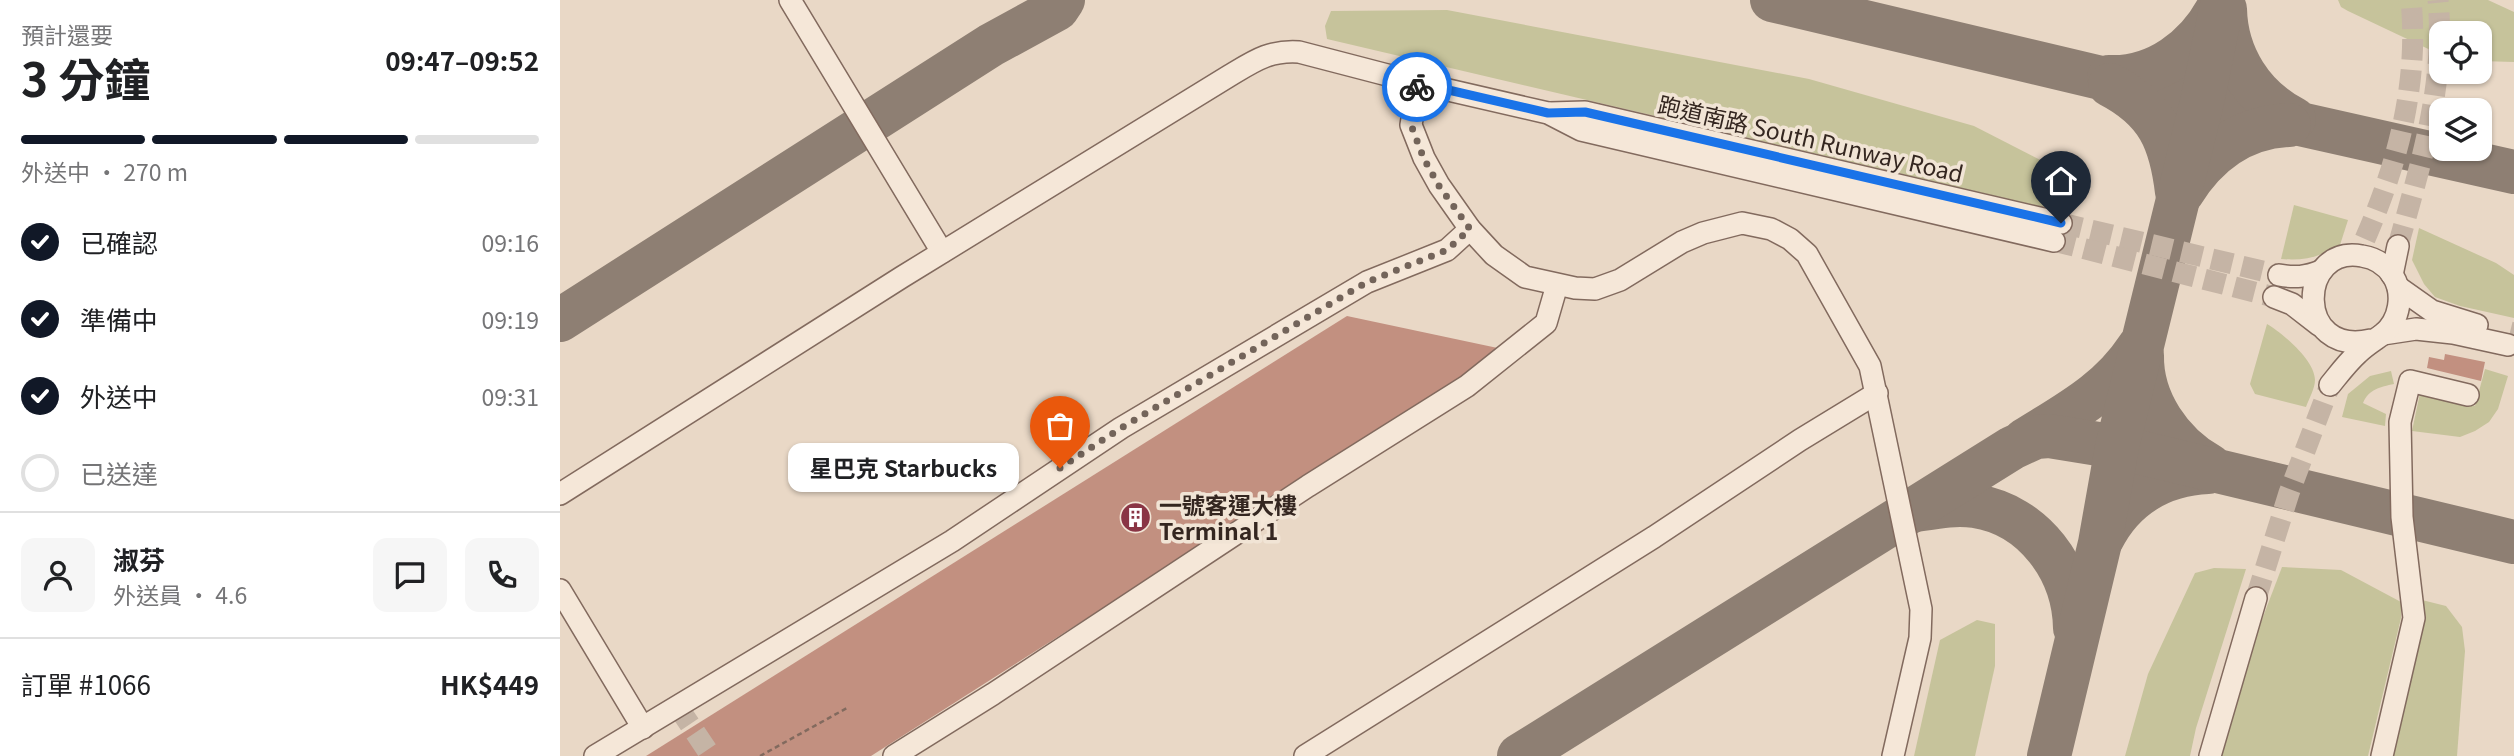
<!DOCTYPE html>
<html lang="zh-TW">
<meta charset="utf-8">
<style>
:root{--surface:#fff;--page:#f6f6f6;--text:#202124;--muted:#757577;--line:#e0e0e0;--accent:#111827}
body{margin:0;font-family:Georgia,"Noto Sans TC",serif;background:var(--page);color:var(--text);height:100vh;display:flex;flex-direction:column;font-size:26px;white-space:nowrap}
*{box-sizing:border-box;margin:0}
p{font-size:23px;color:var(--muted)}
.icon{flex:none;width:38px;height:38px;fill:none;stroke:currentColor;stroke-width:2;stroke-linecap:round;stroke-linejoin:round}
.map{position:relative;flex:1;overflow:hidden}
.side{display:flex;flex-direction:column;background:var(--surface);width:560px}
.side>*{flex:none}
.buttons{position:absolute;left:1869px;top:21px;display:grid;gap:14px}
.buttons a{display:grid;place-items:center;width:63px;height:63px;border-radius:14px;background:var(--surface);box-shadow:0 2px 5px #0004;font-size:35px}
.pin{position:absolute;display:grid;place-items:center;width:60px;height:60px;color:#fff;margin:-72px -30px;border-radius:50% 50% 50% 0;rotate:-45deg;box-shadow:0 0 7px #0007}
.pin .icon{rotate:45deg}
.courier{position:absolute;display:grid;place-items:center;width:70px;height:70px;margin:-35px;border:5px solid #1a73e8;border-radius:50%;background:#fff;color:#222;box-shadow:0 2px 9px #0007}
.bubble{position:absolute;height:49px;border-radius:14px;background:var(--surface);box-shadow:0 2px 5px #0004;font-size:23px;font-weight:700;line-height:49px;text-align:center}
.head em{font-style:normal;font-weight:700}
.head div{display:flex;flex-direction:column-reverse}
.head{display:flex;align-items:center;justify-content:space-between;height:119px;padding:0 21px}
h1{font-size:46px;font-weight:700;line-height:52px}
.bar{display:grid;grid-template-columns:repeat(4,1fr);gap:10px 7px;align-content:center;height:84px;padding:0 21px}
.bar i{height:9px;border-radius:5px;background:var(--line)}
.bar .selected{background:var(--accent)}
.bar p{grid-column:span 4}
.line{display:flex;align-items:center;gap:18px;padding:0 21px;border-top:2px solid var(--line)}
.line div{flex:1}
.round{display:grid;place-items:center;flex:none;width:74px;height:74px;border-radius:14px;background:var(--page)}
ol{padding:0 21px;list-style:none}
li{display:flex;align-items:center;gap:21px;height:77px}
li p{margin-inline-start:auto}
li .icon{padding:7px;border-radius:50%;background:var(--accent);color:#fff;stroke-width:4}
li:last-child{color:var(--muted)}
li i{width:38px;height:38px;border:4px solid var(--line);border-radius:50%}
main{display:flex;flex:1;min-height:0}
.map>svg:first-child{display:block}
.green{fill:#c6c39b}
.lines{fill:none;stroke-linecap:round;stroke-linejoin:round}
.taxiway{stroke:#8e7f73;stroke-width:44}
.building{fill:#c29080}
.minor-tunnel{stroke:#c5b4a5;stroke-width:21;stroke-dasharray:21 10;stroke-linecap:butt}
.minor-casing{stroke:#826a5e;stroke-width:24}
.path{stroke:#826a5e;stroke-width:2.5;stroke-dasharray:5 3.5;stroke-linecap:butt}
.minor{stroke:#f5e7d8;stroke-width:21}
.done{stroke:#73645a;stroke-width:7;stroke-dasharray:0 12.6}
.route{stroke:#1a73e8;stroke-width:9}
.labels{text-anchor:middle;dominant-baseline:central;stroke-width:7;stroke-linejoin:round;paint-order:stroke}
.street-label{font-size:23px;fill:#342620;stroke:#f1e4d5}
.poi-label{font-size:23px;font-weight:bold;fill:#342620;stroke:#f1e4d5;text-anchor:start}
</style>
<main>
<section class="side">
<div class="head"><div><h1>3 分鐘</h1><p>預計還要</p></div><em>09:47–09:52</em></div>
<div class="bar"><i class="selected"></i><i class="selected"></i><i class="selected"></i><i></i><p>外送中 · 270 m</p></div>
<ol>
<li><svg class="icon" aria-label="check" viewBox="0 0 24 24"><path d="M5 12l5 5 9-10"/></svg>已確認<p>09:16</p></li>
<li><svg class="icon" aria-label="check" viewBox="0 0 24 24"><path d="M5 12l5 5 9-10"/></svg>準備中<p>09:19</p></li>
<li><svg class="icon" aria-label="check" viewBox="0 0 24 24"><path d="M5 12l5 5 9-10"/></svg>外送中<p>09:31</p></li>
<li><i></i>已送達</li>
</ol>
<div class="line" style="height:126px"><a class="round"><svg class="icon" aria-label="person" viewBox="0 0 24 24"><circle cx="12" cy="8" r="4"/><path d="M4 21q1-7 8-7t8 7"/></svg></a><div><b>淑芬</b><p>外送員 · 4.6</p></div><a class="round"><svg class="icon" aria-label="chat" viewBox="0 0 24 24"><path d="M4 5h16v11H9l-5 4z"/></svg></a><a class="round"><svg class="icon" aria-label="phone" viewBox="0 0 24 24"><path d="M5 4h4l2 5-3 2q2 4 5 5l2-3 5 2v4C11 20 4 13 5 4z"/></svg></a></div>
<div class="line" style="height:91px"><div>訂單 #1066</div><b>HK$449</b></div>
</section>
<div class="map">
<svg width="1954" height="756" viewBox="0 0 1954 756">
<rect width="100%" height="100%" fill="#e9d8c6"/>
<g class="green">
<polygon points="1778,0 1928,0 1954,12 1954,62 1920,61 1920,33 1881,33 1881,55 1788,11 1781,7"/>
<polygon points="887,10 1249,79 1414,126 1502,171 1508,185 1500,197 1483,207 767,39 765,26 771,11"/>
<path d="M1734 205 1788 220 1780 245C1760 257 1744 261 1721 259Z"/>
<polygon points="1859,228 1936,263 1954,275 1954,318 1900,306 1875,297 1864,284 1852,260"/>
<path d="M1707 324C1722 333 1755 360 1755 380 1755 388 1749 399 1746 407L1695 394 1690 384Z"/>
<polygon points="1925,369 1948,376 1938,409 1929,422 1915,431 1900,437 1852,431 1860,393 1915,406"/>
<path d="M1831 371 1834 384C1820 387 1809 389 1803 403L1826 414 1825 426 1782 417 1788 394 1810 376Z"/>
<polygon points="1722,567 1781,570 1841,602 1841,618 1808,756 1661,756 1690,651"/>
<polygon points="1654,568 1686,569 1636,728 1630,756 1565,756 1588,674 1635,573"/>
<polygon points="1858,599 1886,606 1902,627 1905,651 1897,756 1831,756"/>
<polygon points="1417,620 1435,624 1435,666 1415,756 1354,756 1380,640"/>
</g>
<g class="lines">
<g class="taxiway">
<polyline points="1212,0 1642,102 1954,172"/>
<path d="M1665 9C1666 56 1692 97 1734 119"/>
<path d="M1549 77C1596 79 1637 48 1658 8"/>
<path d="M1550 85C1598 110 1611 141 1617 192"/>
<path d="M1622 193C1647 153 1681 127 1729 125"/>
<polyline points="0,320 431,45 497,9 503,0"/>
<path d="M1582 355C1581 401 1611 444 1650 466"/>
<path d="M1465 440C1508 413 1549 392 1578 348"/>
<path d="M1356 510C1375 507 1395 503 1415 506 1474 515 1514 570 1515 628"/>
<path d="M1542 539C1563 497 1601 474 1648 472"/>
<polyline points="959,756 1452,448 1476,437 1489,436 1557,447 1954,542"/>
<polyline points="1489,756 1540,543 1557,447 1642,102 1663,0"/>
</g>
</g>
<g class="building">
<polygon points="787,316 947,350 311,756 86,756"/>
<polygon points="1885,354 1925,362 1921,381 1867,368 1869,357 1884,360"/>
</g>
<g class="lines">
<g class="minor-tunnel">
<polyline points="1501,223 1719,275"/>
<path d="M1805 239C1838 163 1859 83 1851 0"/>
<polyline points="1494,241 1714,297"/>
<path d="M1838 246C1860 166 1886 85 1878 0"/>
<polyline points="1950,332 1954,333"/>
<polyline points="1696,598 1729,493 1770,385"/>
<polyline points="118,707 151,756"/>
</g>
<defs>
<g id="minor">
<polyline points="230,0 382,252"/>
<polyline points="858,83 851,125 864,158 879,185 910,229 934,255 965,277 1015,288 1035,289 1060,280 1122,242 1143,233 1182,223 1211,229 1230,239 1247,254 1310,366 1361,609 1360,638 1333,756"/>
<polyline points="990,113 1025,112 1501,223"/>
<path d="M1719 275C1735 278 1746 277 1761 271"/>
<polyline points="1832,275 1838,246"/>
<polyline points="1838,287 1872,311 1917,325"/>
<polyline points="1714,297 1732,304 1759,325"/>
<polyline points="1823,334 1856,329 1893,333 1948,345"/>
<path d="M1770 385C1779 374 1787 363 1798 353 1806 345 1815 340 1823 334 1840 320 1844 294 1833 276 1826 265 1815 258 1802 256 1737 244 1734 358 1811 340"/>
<path d="M0 494 342 277 669 76C694 61 709 50 739 52L858 83 988 113 1021 130 1494 241"/>
<polyline points="0,590 83,728"/>
<polyline points="35,756 392,541 561,428 807,282 887,250 910,229"/>
<polyline points="334,756 433,694 748,486 907,386 986,323 997,285"/>
<polyline points="745,756 1094,537 1240,440 1317,393"/>
<polyline points="1650,756 1696,598"/>
<polyline points="1822,756 1854,618 1842,517 1840,422 1850,381 1908,395"/>
</g>
</defs>
<use href="#minor" class="minor-casing"/>
<polyline class="path" points="200,756 287,708"/>
<use href="#minor" class="minor"/>
</g>
<g class="lines">
<polyline class="done" points="500,468 561,428 807,282 887,250 910,229 879,186 864,159 851,125 857,87"/>
<polyline class="route" points="857,87 858,83 988,113 1025,112 1501,223"/>
</g>
<defs>
<symbol id="building-disc" viewBox="-11 -11 22 22"><circle r="9.5" fill="#8a3545" stroke="#f1e4d5"/><path d="M-4-6H4V6H1V3H-1V6H-4ZM-2.5-4.3h1.7v1.8h-1.7ZM.8-4.3h1.7v1.8H.8ZM-2.5-1h1.7V.8h-1.7ZM.8-1h1.7V.8H.8Z" fill="#fff"/></symbol>
</defs>
<g fill-rule="evenodd">
<use href="#building-disc" x="558" y="500" width="35" height="35"/>
</g>
<g class="labels">
<g class="street-label">
<text transform="translate(1251 138) rotate(13)">跑道南路 South Runway Road</text>
</g>
<g class="poi-label">
<text x="599" y="504">一號客運大樓<tspan x="599" dy="26">Terminal 1</tspan></text>
</g>
</g>
</svg>
<div class="buttons">
<a><svg class="icon" aria-label="locate" viewBox="0 0 24 24"><circle cx="12" cy="12" r="6"/><path d="M12 2v4M12 18v4M2 12h4M18 12h4"/></svg></a>
<a><svg class="icon" aria-label="layers" viewBox="0 0 24 24"><path d="M12 4l9 5-9 5-9-5zM3 14l9 5 9-5"/></svg></a>
</div>
<div class="pin" style="left:500px;top:468px;background:#ea580c"><svg class="icon" aria-label="bag" viewBox="0 0 24 24"><path d="M5 8h14l-1 12H6zM9 8a3 3 0 0 1 6 0"/></svg></div>
<div class="pin" style="left:1501px;top:223px;background:#1f2937"><svg class="icon" aria-label="home" viewBox="0 0 24 24"><path d="M3 11l9-7 9 7M6 9v11h12V9"/></svg></div>
<div class="courier" style="left:857px;top:87px"><svg class="icon" aria-label="bike" viewBox="0 0 24 24"><circle cx="6" cy="16" r="4"/><circle cx="18" cy="16" r="4"/><path d="M6 16l4-8h5l3 8M10 8l3 8H6M13 5h3"/></svg></div>
<div class="bubble" style="left:228px;top:443px;width:231px">星巴克 Starbucks</div>
</div>
</main>
